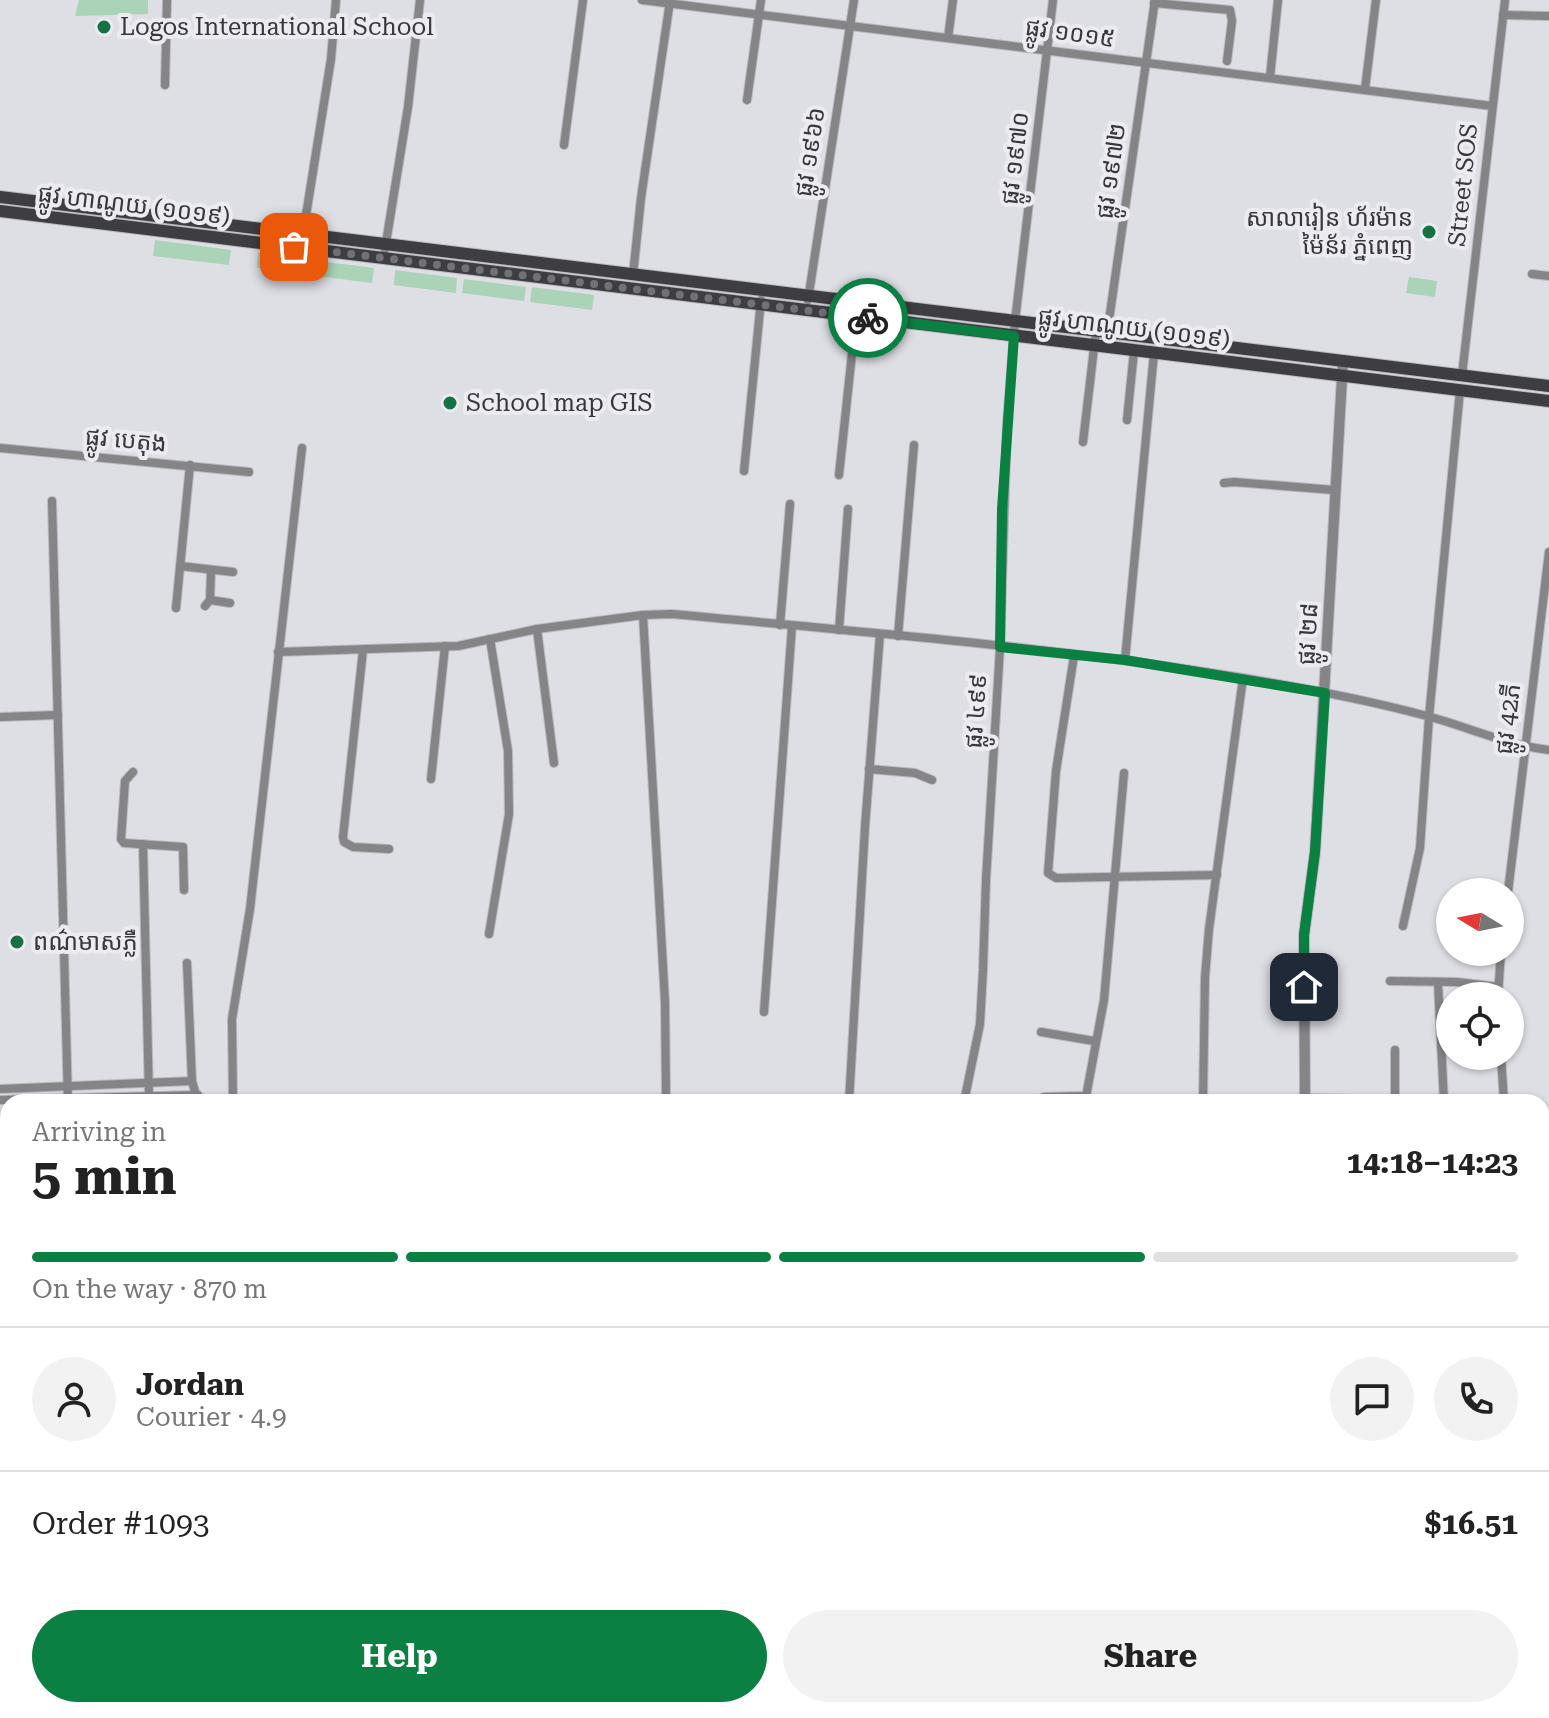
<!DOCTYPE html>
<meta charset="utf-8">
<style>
:root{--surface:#fff;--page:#f2f2f2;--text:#222;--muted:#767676;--line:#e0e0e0;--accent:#0b8043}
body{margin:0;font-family:"Roboto Serif","Noto Sans Khmer",serif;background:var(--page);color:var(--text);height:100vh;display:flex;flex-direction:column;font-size:30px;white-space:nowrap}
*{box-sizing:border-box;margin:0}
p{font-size:26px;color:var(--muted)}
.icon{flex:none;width:44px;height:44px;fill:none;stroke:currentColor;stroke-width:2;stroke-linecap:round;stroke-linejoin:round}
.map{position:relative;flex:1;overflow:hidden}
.side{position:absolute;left:0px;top:1094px;width:1550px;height:624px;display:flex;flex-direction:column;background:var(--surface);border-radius:24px 24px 0 0;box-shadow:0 2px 6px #0004}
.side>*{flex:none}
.needle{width:52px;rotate:280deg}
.fabs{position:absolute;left:1436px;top:878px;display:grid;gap:16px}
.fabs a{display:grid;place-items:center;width:88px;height:88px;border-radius:50%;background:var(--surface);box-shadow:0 2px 6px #0004;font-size:40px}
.pin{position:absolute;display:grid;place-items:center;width:68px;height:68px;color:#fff;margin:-34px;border-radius:16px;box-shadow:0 4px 12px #0006}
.courier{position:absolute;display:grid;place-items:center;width:80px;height:80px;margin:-40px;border:6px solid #0b8043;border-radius:50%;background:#fff;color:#222;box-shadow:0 2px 10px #0007}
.headline em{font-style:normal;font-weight:700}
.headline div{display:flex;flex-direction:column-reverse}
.headline{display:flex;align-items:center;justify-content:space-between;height:136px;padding:0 32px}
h1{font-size:52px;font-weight:700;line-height:60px}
.bar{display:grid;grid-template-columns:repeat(4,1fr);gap:12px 8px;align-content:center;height:96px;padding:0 32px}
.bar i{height:10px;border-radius:6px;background:var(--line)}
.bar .active{background:var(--accent)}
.bar p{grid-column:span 4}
.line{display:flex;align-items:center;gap:20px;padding:0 32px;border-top:2px solid var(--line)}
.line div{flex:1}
.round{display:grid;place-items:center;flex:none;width:84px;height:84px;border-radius:42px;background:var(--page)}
.button{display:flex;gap:16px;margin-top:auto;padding:16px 32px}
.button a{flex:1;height:92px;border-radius:48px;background:var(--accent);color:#fff;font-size:32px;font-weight:700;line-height:92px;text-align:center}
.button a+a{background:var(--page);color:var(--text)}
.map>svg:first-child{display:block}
.green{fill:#abd3b8}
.water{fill:#7bb891}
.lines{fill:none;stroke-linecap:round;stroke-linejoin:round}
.minor-casing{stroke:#b9b9bf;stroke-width:10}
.tertiary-casing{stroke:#b9b9bf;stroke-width:12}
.primary-casing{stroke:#b9b9bf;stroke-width:14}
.minor{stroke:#858588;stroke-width:8}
.tertiary{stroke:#858588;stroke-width:10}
.primary{stroke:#3e3d42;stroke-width:12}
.done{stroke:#727176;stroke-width:8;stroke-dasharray:0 14.4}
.route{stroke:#0b8043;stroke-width:10}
.poi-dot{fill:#187144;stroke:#ecebf2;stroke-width:3}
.labels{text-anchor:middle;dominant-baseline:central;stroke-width:8;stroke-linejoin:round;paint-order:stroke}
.poi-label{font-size:24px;fill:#38373a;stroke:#ecebf2;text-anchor:start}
.street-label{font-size:24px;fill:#38373a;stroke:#ecebf2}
</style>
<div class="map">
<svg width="1549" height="1718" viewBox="0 0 1549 1718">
<rect width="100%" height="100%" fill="#dedee5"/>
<g class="green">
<polygon points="79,0 148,0 148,14 75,16"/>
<polygon points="155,240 231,250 229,265 153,256"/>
<polygon points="258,253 296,258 295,273 257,268"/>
<polygon points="302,259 374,268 372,283 301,274"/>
<polygon points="395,270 457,278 456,293 394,285"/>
<polygon points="1409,277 1437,281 1435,297 1406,293"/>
<polygon points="464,279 526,287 524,301 462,293"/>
<polygon points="532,287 594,295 592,310 530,302"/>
<rect x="767" y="1710" width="57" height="8"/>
</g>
<rect class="water" x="309" y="1710" width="91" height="8"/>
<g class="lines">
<defs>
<g id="minor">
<polyline points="642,0 1492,106"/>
<polyline points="1154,3 1230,10 1232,21 1227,61"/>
<polyline points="1503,15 1549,16"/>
<polyline points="948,38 953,0"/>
<polyline points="1270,77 1278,0"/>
<polyline points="165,85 167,0"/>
<polyline points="1365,89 1376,0"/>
<polyline points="747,100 761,0"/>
<polyline points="564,145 583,0"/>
<polyline points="303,234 331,59 336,0"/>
<polyline points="385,249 408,107 420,0"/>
<polyline points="1532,274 1549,276"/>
<polyline points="633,275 641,198 670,1"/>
<polyline points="808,300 854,0"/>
<polyline points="1105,348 1155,0"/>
<polyline points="1462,375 1505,0"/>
<polyline points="1127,420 1134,351"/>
<polyline points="1083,442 1096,331"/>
<polyline points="0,448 249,472"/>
<polyline points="744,471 761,300"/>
<polyline points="839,475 856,316"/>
<polyline points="1224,483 1234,482 1334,490"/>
<polyline points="52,501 68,1102"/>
<polyline points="180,566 233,572"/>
<polyline points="210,600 230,603"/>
<polyline points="205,606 210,600 211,570"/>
<polyline points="176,608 190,465"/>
<polyline points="643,615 665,1002 666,1097"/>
<polyline points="780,625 790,504"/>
<polyline points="537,629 554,763"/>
<polyline points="839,630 848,509"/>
<polyline points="898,636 914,445"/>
<polyline points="363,650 343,837 344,842 353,847 389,849"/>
<path d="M278 652 458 646 537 629 643 615 672 614C863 632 1055 647 1243 678 1305 688 1367 700 1427 716 1468 727 1507 745 1549 750"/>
<polyline points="1074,656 1056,771 1048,873 1056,878 1217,875"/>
<polyline points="1125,660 1154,353"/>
<polyline points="0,717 58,715"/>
<polyline points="869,769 915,773 932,780"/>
<polyline points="133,772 125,781 121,839 124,843 183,847 184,890"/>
<polyline points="431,779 445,646"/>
<polyline points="143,844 149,1097"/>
<polyline points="1508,892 1549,552"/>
<polyline points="1403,926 1420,848 1429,717 1460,390"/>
<polyline points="489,934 509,814 508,751 490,639"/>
<polyline points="187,963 192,1081 198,1102"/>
<polyline points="1390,981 1457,982 1498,987"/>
<polyline points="1438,983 1444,1102"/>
<polyline points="1498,996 1501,952"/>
<polyline points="764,1012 792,626"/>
<polyline points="1041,1032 1094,1041"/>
<polyline points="1501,1056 1504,1102"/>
<polyline points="0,1089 192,1081"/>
<polyline points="1305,1098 1391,1100 1395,1096 1395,1050"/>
<polyline points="0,1100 198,1095"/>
<polyline points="964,1101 984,1102"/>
<polyline points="233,1102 232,1019 250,909 302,448"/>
<polyline points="849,1102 865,827 880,634"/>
<polyline points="964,1102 980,1024 983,970 986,880 1000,647 1007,423 1015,321 1053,0"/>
<polyline points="1033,1102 1044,1097 1085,1096"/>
<polyline points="1085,1102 1104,1000 1124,773"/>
<polyline points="1203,1102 1205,977 1209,929 1243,678"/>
<polyline points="1548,1368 1549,1244"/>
<polyline points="0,1469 8,1469"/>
<polyline points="1542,1497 1549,1498"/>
<polyline points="0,1511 8,1510"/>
<polyline points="1542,1631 1549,1631"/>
<polyline points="567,1710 567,1718"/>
<polyline points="632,1710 632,1718"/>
<polyline points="693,1710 694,1718"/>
<polyline points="829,1710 836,1718"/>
<polyline points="888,1710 888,1718"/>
<polyline points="1341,1710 1393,1715 1400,1718"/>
<polyline points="1451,1710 1451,1718"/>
<polyline points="912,1718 943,1718"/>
<polyline points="1101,1718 1101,1710"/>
<polyline points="1485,1718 1485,1710"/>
</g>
<g id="tertiary">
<polyline points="1305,1102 1304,935 1315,852 1343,360"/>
<polyline points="1301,1718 1301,1710"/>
</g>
<g id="primary">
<polyline points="0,197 1549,386"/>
<polyline points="0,211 1549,401"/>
</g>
</defs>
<use href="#minor" class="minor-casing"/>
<use href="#tertiary" class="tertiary-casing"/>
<use href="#primary" class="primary-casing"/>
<use href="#minor" class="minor"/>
<use href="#tertiary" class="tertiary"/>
<use href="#primary" class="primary"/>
</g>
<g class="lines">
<polyline class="done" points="294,247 868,318"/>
<polyline class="route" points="868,318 1014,336 1002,509 1000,647 1125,660 1325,693 1315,852 1304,935 1304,987"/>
</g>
<g class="poi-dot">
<circle cx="104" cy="27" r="8"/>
<circle cx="1429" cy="232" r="8"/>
<circle cx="450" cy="403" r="8"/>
<circle cx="17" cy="942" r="8"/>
</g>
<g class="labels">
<g class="poi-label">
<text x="120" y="27">Logos International School</text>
<text x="1413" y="218" text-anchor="end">សាលារៀន ហ័រម៉ាន<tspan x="1413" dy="28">ម៉ៃន័រ ភ្នំពេញ</tspan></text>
<text x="466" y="403">School map GIS</text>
<text x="33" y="942">ពណ៌មាសភ្លឺ</text>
</g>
<g class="street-label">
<text transform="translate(1070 33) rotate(8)">ផ្លូវ ១០១៥</text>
<text transform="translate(810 152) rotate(-81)">ផ្លូវ ១៩៦៦</text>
<text transform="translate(1015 158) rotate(-83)">ផ្លូវ ១៩៧០</text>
<text transform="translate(1111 171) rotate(-82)">ផ្លូវ ១៩៧២</text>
<text transform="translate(1463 185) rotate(-84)">Street SOS</text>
<text transform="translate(134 205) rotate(7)">ផ្លូវ ហាណូយ (១០១៩)</text>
<text transform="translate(1134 328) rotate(7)">ផ្លូវ ហាណូយ (១០១៩)</text>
<text transform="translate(126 440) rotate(5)">ផ្លូវ បេតុង</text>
<text transform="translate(1308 634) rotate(-87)">ផ្លូវ ២៨</text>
<text transform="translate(976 711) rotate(-86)">ផ្លូវ ៤៩៩</text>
<text transform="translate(1508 719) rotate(-83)">ផ្លូវ 42ភី</text>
</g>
</g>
</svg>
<div class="fabs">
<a><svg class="needle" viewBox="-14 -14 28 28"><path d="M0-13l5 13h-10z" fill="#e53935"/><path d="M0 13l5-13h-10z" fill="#767676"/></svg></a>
<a><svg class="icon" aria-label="locate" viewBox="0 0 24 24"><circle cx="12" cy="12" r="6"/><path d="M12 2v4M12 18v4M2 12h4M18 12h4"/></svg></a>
</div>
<div class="pin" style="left:294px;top:247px;background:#ea580c"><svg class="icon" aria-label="bag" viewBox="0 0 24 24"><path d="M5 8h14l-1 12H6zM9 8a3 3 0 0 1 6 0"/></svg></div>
<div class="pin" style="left:1304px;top:987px;background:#1f2937"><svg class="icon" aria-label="home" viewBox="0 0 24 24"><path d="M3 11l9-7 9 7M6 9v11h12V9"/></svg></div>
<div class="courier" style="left:868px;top:318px"><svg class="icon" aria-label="bike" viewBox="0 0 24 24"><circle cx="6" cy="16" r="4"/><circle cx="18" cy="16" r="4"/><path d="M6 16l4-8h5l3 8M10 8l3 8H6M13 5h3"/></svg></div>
<section class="side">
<div class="headline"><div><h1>5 min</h1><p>Arriving in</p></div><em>14:18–14:23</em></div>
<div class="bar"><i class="active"></i><i class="active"></i><i class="active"></i><i></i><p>On the way · 870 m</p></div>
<div class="line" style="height:144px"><a class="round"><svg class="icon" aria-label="person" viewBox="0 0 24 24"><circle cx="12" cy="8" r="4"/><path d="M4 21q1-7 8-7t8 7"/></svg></a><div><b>Jordan</b><p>Courier · 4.9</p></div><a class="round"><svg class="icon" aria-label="chat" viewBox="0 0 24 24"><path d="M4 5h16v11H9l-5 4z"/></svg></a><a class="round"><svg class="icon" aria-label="phone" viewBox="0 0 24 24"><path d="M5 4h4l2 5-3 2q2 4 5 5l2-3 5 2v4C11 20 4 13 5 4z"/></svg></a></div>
<div class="line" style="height:104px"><div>Order #1093</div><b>$16.51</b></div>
<div class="button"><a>Help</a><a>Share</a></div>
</section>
</div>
